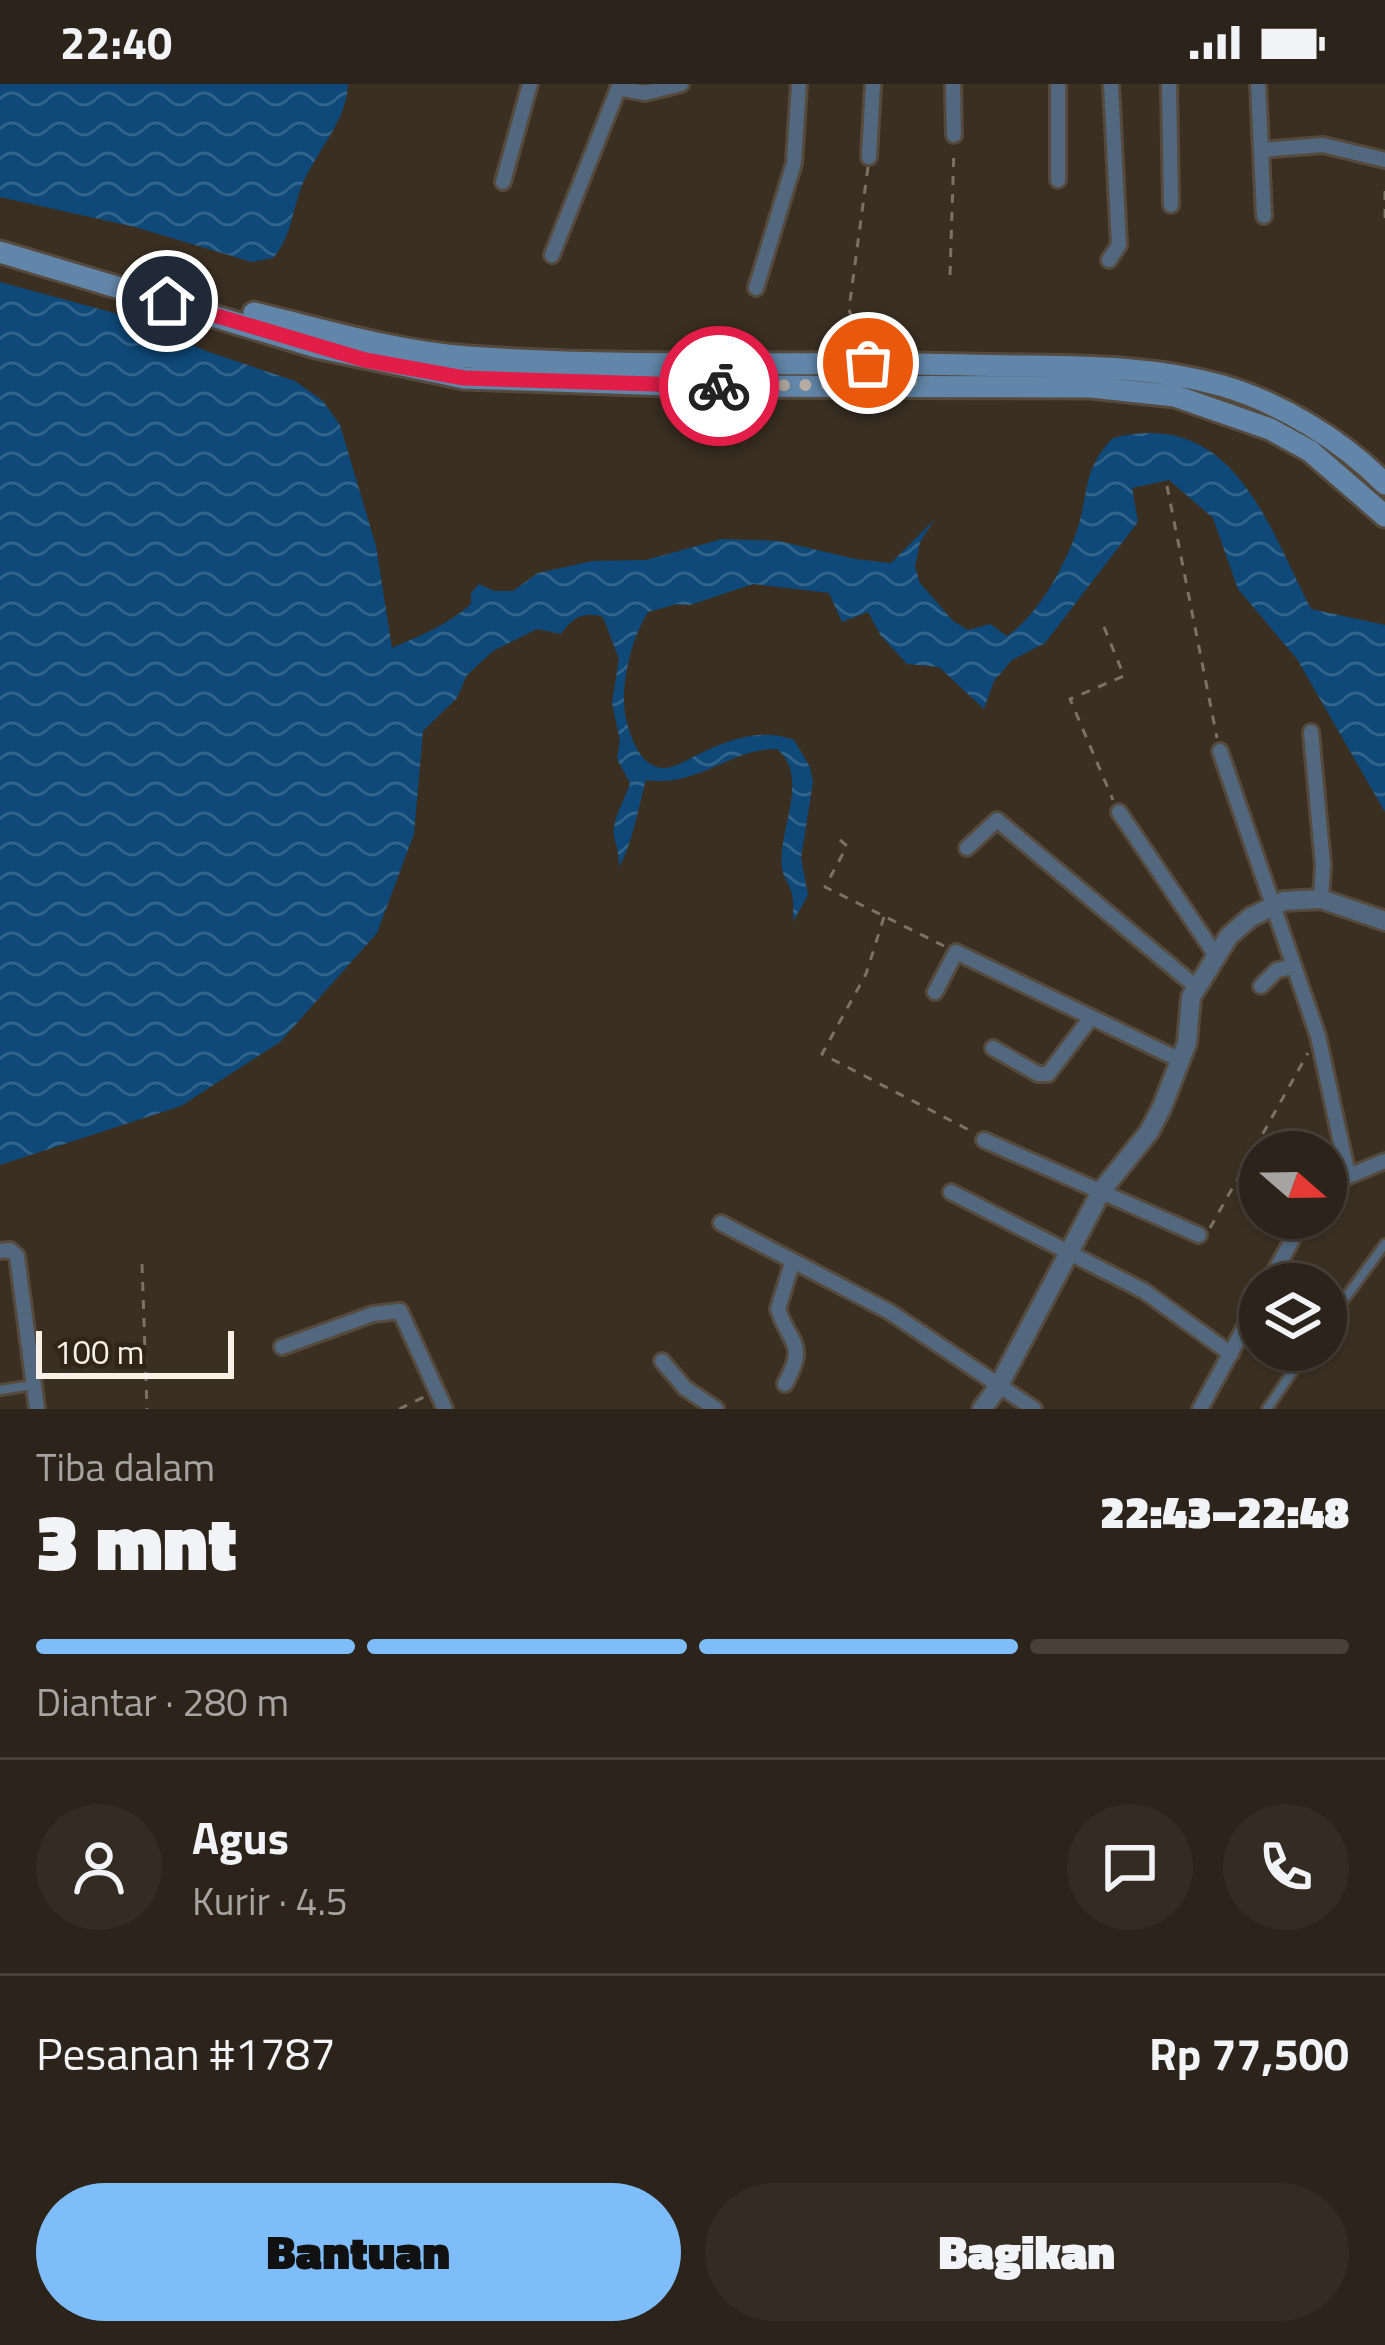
<!DOCTYPE html>
<html lang="id">
<meta charset="utf-8">
<style>
:root{--surface:#2c231a;--page:#342b23;--text:#f1f3f6;--muted:#a6a4a2;--line:#484039;--accent:#7ebdf9}
body{margin:0;font-family:"Titillium Web",sans-serif;background:var(--page);color:var(--text);height:100vh;display:flex;flex-direction:column;font-size:45px;white-space:nowrap}
*{box-sizing:border-box;margin:0}
p{font-size:39px;color:var(--muted)}
.icon{flex:none;width:66px;height:66px;fill:none;stroke:currentColor;stroke-width:2;stroke-linecap:round;stroke-linejoin:round}
.map{position:relative;height:1325px;overflow:hidden}
.drawer{display:flex;flex-direction:column;background:var(--surface);flex:1}
.drawer>*{flex:none}
.needle{width:78px;rotate:110deg}
.fabs{position:absolute;left:1239px;top:1047px;display:grid;gap:24px}
.fabs a{display:grid;place-items:center;width:108px;height:108px;border-radius:50%;background:var(--surface);box-shadow:0 3px 9px #0004,0 0 0 3px var(--line);font-size:60px}
.scale{position:absolute;left:36px;bottom:30px;width:198px;box-sizing:border-box;padding-left:12px;border:6px solid #f9f0e8;border-top:0;font-size:33px;line-height:42px;white-space:nowrap;color:#f9f0e8;-webkit-text-stroke:9px #312518;paint-order:stroke}
.pin{position:absolute;display:grid;place-items:center;width:102px;height:102px;color:#fff;margin:-51px;border:6px solid #fff;border-radius:50%;box-shadow:0 3px 12px #0007}
.courier{position:absolute;display:grid;place-items:center;width:120px;height:120px;margin:-60px;border:9px solid #e11d48;border-radius:50%;background:#fff;color:#222;box-shadow:0 3px 15px #0007}
.head em{font-style:normal;font-weight:800}
.head div{display:flex;flex-direction:column-reverse}
.head{display:flex;align-items:center;justify-content:space-between;height:204px;padding:0 36px}
h1{font-size:78px;font-weight:800;line-height:90px}
.bar{display:grid;grid-template-columns:repeat(4,1fr);gap:18px 12px;align-content:center;height:144px;padding:0 36px}
.bar i{height:15px;border-radius:9px;background:var(--line)}
.bar .current{background:var(--accent)}
.bar p{grid-column:span 4}
.line{display:flex;align-items:center;gap:30px;padding:0 36px;border-top:3px solid var(--line)}
.line div{flex:1}
.round{display:grid;place-items:center;flex:none;width:126px;height:126px;border-radius:63px;background:var(--page)}
.cta{display:flex;gap:24px;margin-top:auto;padding:24px 36px}
.cta a{flex:1;height:138px;border-radius:72px;background:var(--accent);color:#111;font-size:48px;font-weight:800;line-height:138px;text-align:center}
.cta a+a{background:var(--page);color:var(--text)}
.status{display:flex;justify-content:space-between;align-items:center;height:84px;padding:0 60px;background:var(--surface);direction:ltr}
.status svg{height:33px;fill:currentColor}
.map>svg:first-child{display:block}
.water{fill:url(#water-waves)}
.lines{fill:none;stroke-linecap:round;stroke-linejoin:round}
.service-casing{stroke:#564a3e;stroke-width:14}
.minor-casing{stroke:#564a3e;stroke-width:20}
.tertiary-casing{stroke:#564a3e;stroke-width:24}
.secondary-casing{stroke:#564a3e;stroke-width:27}
.path{stroke:#7c7165;stroke-width:3;stroke-dasharray:9 9;stroke-linecap:butt}
.service{stroke:#52687e;stroke-width:8}
.minor{stroke:#52687e;stroke-width:14}
.tertiary{stroke:#52687e;stroke-width:18}
.secondary{stroke:#6286a9;stroke-width:21}
.done{stroke:#b6aca3;stroke-width:12;stroke-dasharray:0 21.6}
.route{stroke:#e11d48;stroke-width:15}
</style>
<div class="status"><b>22:40</b><svg viewBox="0 0 49 12"><path d="M0 12V9h3v3zM5 12V6h3v6zM10 12V3h3v9zM15 12V0h3v12zM26 1h20v11H26zM47 4h2v5h-2z"/></svg></div>
<div class="map">
<svg width="1385" height="1325" viewBox="0 0 1385 1325">
<defs>
<pattern id="water-waves" width="16" height="10" patternUnits="userSpaceOnUse" patternTransform="scale(3)"><rect width="16" height="10" fill="#0e4979"/><path d="M0 5q4-4 8 0t8 0" fill="none" stroke="#32648c"/></pattern>
</defs>
<rect width="100%" height="100%" fill="#3b2f22"/>
<g class="water">
<path d="M0 0H348C347 38 315 68 301 104 292 128 291 154 273 174L252 178 135 143 0 113Z"/>
<path d="M0 198 129 233 206 267 295 297 323 317 340 341 376 462 392 564C421 551 446 542 471 520V509L479 500 494 507H513L538 489 592 477 646 476 722 455 779 457 855 475 891 479 935 435 920 458 915 483 920 499 953 537 968 546 990 540 1007 552C1039 531 1068 477 1079 440 1089 403 1084 384 1113 354 1233 323 1267 440 1311 525L1385 541V728L1297 575 1238 505 1213 434 1169 396 1132 404 1138 438 1045 559 1012 576 994 597 984 625 939 583 907 580 881 552 868 528 842 538 829 509 753 500 690 521 677 520 648 528C631 555 619 604 626 635 631 654 640 682 662 684 674 685 686 676 697 671 727 656 762 643 794 656L810 683 813 698 801 774 808 811 793 838C793 829 794 819 792 810 790 801 783 793 782 784 777 748 811 693 777 665 731 664 698 704 646 696 638 724 633 759 619 783 619 769 617 764 614 752 611 737 626 714 630 699L617 675 620 657 612 619 619 575 603 533C583 527 572 534 561 550L537 545 493 567 467 591 457 614 423 647 414 750 377 849 280 958 181 1022 0 1081Z"/>
</g>
<g class="lines">
<defs>
<g id="service">
<polyline points="1326,1240 1385,1160"/>
<polyline points="0,1306 33,1301"/>
<polyline points="1267,1325 1307,1266"/>
</g>
<g id="minor">
<polyline points="953,0 954,51"/>
<polyline points="1058,0 1058,96"/>
<polyline points="1169,0 1171,121"/>
<polyline points="1258,0 1264,132"/>
<polyline points="618,4 645,9 681,0"/>
<polyline points="1261,66 1323,61 1385,76"/>
<polyline points="869,73 873,0"/>
<polyline points="503,98 530,0"/>
<polyline points="552,171 620,0"/>
<polyline points="1109,176 1119,161 1111,0"/>
<polyline points="756,204 794,79 799,0"/>
<polyline points="1311,648 1323,781 1321,815"/>
<polyline points="1220,667 1318,952 1348,1091"/>
<polyline points="1119,728 1215,870"/>
<polyline points="967,764 997,736 1195,902"/>
<polyline points="1261,902 1277,886 1293,883"/>
<polyline points="935,908 956,868 1180,976"/>
<polyline points="993,964 1038,990 1048,990 1090,935"/>
<polyline points="984,1056 1199,1151"/>
<polyline points="951,1108 1144,1207 1231,1270"/>
<polyline points="1326,1108 1339,1096 1385,1077"/>
<polyline points="721,1139 890,1228 1034,1325"/>
<polyline points="0,1167 10,1166 17,1172 37,1325"/>
<polyline points="1268,1200 1304,1134"/>
<polyline points="282,1263 373,1230 400,1227 445,1325"/>
<polyline points="662,1277 685,1304 716,1325"/>
<path d="M785 1300C808 1258 790 1262 778 1225L792 1179"/>
<polyline points="1200,1325 1260,1215"/>
</g>
<polyline id="tertiary" points="982,1325 998,1303 1102,1106 1149,1048 1162,1023 1187,959 1191,913 1229,852 1251,833 1284,817 1321,815 1385,837"/>
<g id="secondary">
<polyline points="0,168 316,263 464,294 701,302 1091,303 1175,312 1270,345 1310,367 1385,432"/>
<path d="M254 229C324 246 397 268 468 273 635 285 803 277 969 281 1056 284 1139 278 1223 302 1281 319 1343 357 1385 400"/>
</g>
</defs>
<use href="#service" class="service-casing"/>
<use href="#minor" class="minor-casing"/>
<use href="#tertiary" class="tertiary-casing"/>
<use href="#secondary" class="secondary-casing"/>
<g class="path">
<polyline points="868,83 849,225 852,235 889,263"/>
<polyline points="1385,107 1385,137"/>
<polyline points="950,191 954,65"/>
<polyline points="1167,402 1217,654"/>
<polyline points="1104,543 1124,592 1070,615 1113,716"/>
<polyline points="840,756 847,762 825,803 944,862"/>
<polyline points="884,833 866,890 822,970 973,1048"/>
<polyline points="1210,1144 1308,969"/>
<polyline points="142,1180 147,1325"/>
<polyline points="399,1325 424,1313"/>
</g>
<use href="#service" class="service"/>
<use href="#minor" class="minor"/>
<use href="#tertiary" class="tertiary"/>
<use href="#secondary" class="secondary"/>
</g>
<g class="lines">
<polyline class="done" points="719,302 911,300 910,279 868,279"/>
<polyline class="route" points="167,217 365,276 464,294 719,302"/>
</g>
</svg>
<div class="fabs">
<a><svg class="needle" viewBox="-14 -14 28 28"><path d="M0-13l5 13h-10z" fill="#e53935"/><path d="M0 13l5-13h-10z" fill="#a6a4a2"/></svg></a>
<a><svg class="icon" aria-label="layers" viewBox="0 0 24 24"><path d="M12 4l9 5-9 5-9-5zM3 14l9 5 9-5"/></svg></a>
</div>
<div class="scale">100 m</div>
<div class="pin" style="left:868px;top:279px;background:#ea580c"><svg class="icon" aria-label="bag" viewBox="0 0 24 24"><path d="M5 8h14l-1 12H6zM9 8a3 3 0 0 1 6 0"/></svg></div>
<div class="pin" style="left:167px;top:217px;background:#1f2937"><svg class="icon" aria-label="home" viewBox="0 0 24 24"><path d="M3 11l9-7 9 7M6 9v11h12V9"/></svg></div>
<div class="courier" style="left:719px;top:302px"><svg class="icon" aria-label="bike" viewBox="0 0 24 24"><circle cx="6" cy="16" r="4"/><circle cx="18" cy="16" r="4"/><path d="M6 16l4-8h5l3 8M10 8l3 8H6M13 5h3"/></svg></div>
</div>
<section class="drawer">
<div class="head"><div><h1>3 mnt</h1><p>Tiba dalam</p></div><em>22:43–22:48</em></div>
<div class="bar"><i class="current"></i><i class="current"></i><i class="current"></i><i></i><p>Diantar · 280 m</p></div>
<div class="line" style="height:216px"><a class="round"><svg class="icon" aria-label="person" viewBox="0 0 24 24"><circle cx="12" cy="8" r="4"/><path d="M4 21q1-7 8-7t8 7"/></svg></a><div><b>Agus</b><p>Kurir · 4.5</p></div><a class="round"><svg class="icon" aria-label="chat" viewBox="0 0 24 24"><path d="M4 5h16v11H9l-5 4z"/></svg></a><a class="round"><svg class="icon" aria-label="phone" viewBox="0 0 24 24"><path d="M5 4h4l2 5-3 2q2 4 5 5l2-3 5 2v4C11 20 4 13 5 4z"/></svg></a></div>
<div class="line" style="height:156px"><div>Pesanan #1787</div><b>Rp 77,500</b></div>
<div class="cta"><a>Bantuan</a><a>Bagikan</a></div>
</section>
